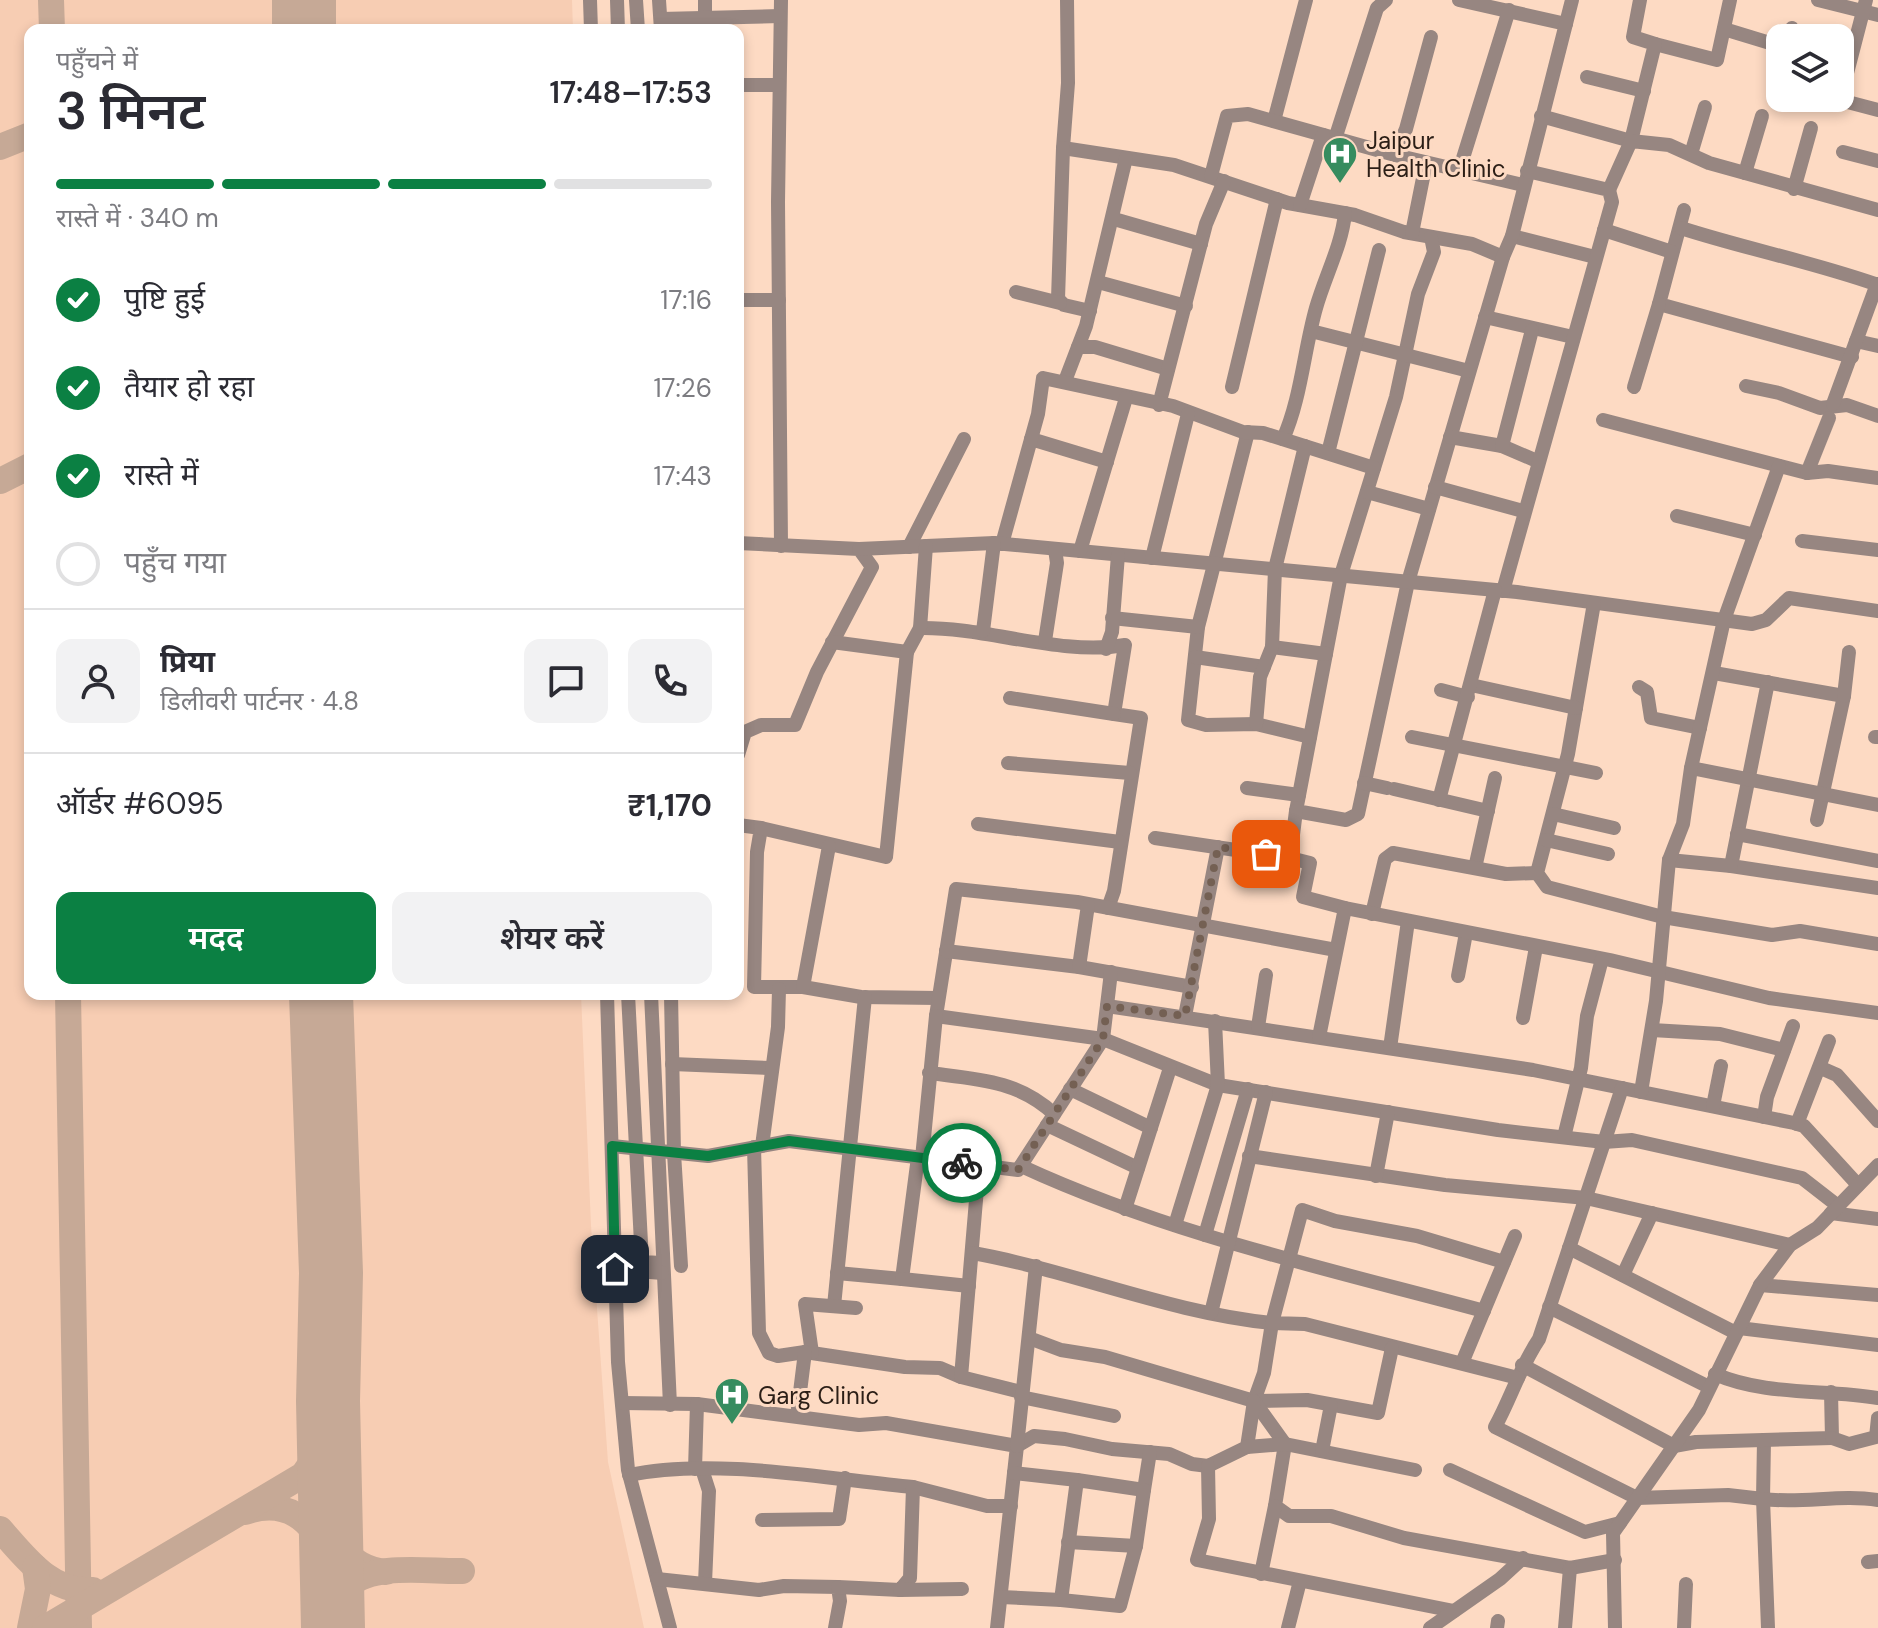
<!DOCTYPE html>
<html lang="hi">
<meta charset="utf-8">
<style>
:root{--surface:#fff;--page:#f2f2f3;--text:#2b2b33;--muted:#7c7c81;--line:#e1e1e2;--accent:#0b8043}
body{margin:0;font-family:"DM Sans","Noto Sans Devanagari",sans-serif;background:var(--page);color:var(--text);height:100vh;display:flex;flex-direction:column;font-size:30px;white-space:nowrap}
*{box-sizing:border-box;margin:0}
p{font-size:26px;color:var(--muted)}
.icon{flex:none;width:44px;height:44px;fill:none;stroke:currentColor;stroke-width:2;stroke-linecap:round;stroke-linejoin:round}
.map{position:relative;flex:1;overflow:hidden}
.drawer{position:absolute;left:24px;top:24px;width:720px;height:976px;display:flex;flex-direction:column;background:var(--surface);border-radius:16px;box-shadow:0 4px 12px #0003}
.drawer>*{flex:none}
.buttons{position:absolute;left:1766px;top:24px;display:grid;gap:16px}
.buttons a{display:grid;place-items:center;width:88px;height:88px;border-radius:16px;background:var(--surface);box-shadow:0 4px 12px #0003;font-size:40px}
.pin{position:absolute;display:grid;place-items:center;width:68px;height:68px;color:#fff;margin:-34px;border-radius:16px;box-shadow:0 4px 12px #0006}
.courier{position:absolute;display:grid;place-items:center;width:80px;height:80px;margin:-40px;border:6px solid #0b8043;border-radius:50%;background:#fff;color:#222;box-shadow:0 2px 10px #0007}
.summary em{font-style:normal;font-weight:600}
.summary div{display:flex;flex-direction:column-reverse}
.summary{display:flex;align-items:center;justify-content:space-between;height:136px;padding:0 32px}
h1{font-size:52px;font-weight:600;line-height:60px}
.bar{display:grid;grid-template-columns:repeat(4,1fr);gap:12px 8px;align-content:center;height:96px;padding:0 32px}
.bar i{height:10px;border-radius:6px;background:var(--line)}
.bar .active{background:var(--accent)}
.bar p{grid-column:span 4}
.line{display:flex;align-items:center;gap:20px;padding:0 32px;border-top:2px solid var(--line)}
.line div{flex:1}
.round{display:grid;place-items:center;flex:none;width:84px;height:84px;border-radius:16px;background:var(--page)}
ol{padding:0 32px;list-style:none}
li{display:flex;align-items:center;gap:24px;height:88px}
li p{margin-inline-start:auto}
li .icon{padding:8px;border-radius:50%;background:var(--accent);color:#fff;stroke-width:4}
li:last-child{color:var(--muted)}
li i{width:44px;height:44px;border:4px solid var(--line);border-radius:50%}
.cta{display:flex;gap:16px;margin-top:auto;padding:16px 32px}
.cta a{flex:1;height:92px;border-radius:16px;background:var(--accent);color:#fff;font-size:32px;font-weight:600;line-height:92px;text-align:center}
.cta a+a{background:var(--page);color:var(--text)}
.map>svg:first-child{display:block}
.built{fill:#f7cdb3}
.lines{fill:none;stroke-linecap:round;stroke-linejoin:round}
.taxiway{stroke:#c6a996;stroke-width:26}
.runway{stroke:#c6a996;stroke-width:64}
.minor{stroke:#978681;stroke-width:14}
.done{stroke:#746053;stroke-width:8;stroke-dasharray:0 14.4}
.route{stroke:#0b8043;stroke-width:10}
.labels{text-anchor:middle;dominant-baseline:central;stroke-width:6;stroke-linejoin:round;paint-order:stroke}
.poi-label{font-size:24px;fill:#2b1e16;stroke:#fddac3;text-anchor:start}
</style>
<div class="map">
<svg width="1878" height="1628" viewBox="0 0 1878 1628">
<rect width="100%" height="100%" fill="#fddac3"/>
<polygon class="built" points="0,0 572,0 573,30 30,30 30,994 581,994 591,1225 608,1462 644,1628 0,1628"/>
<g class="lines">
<g class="taxiway">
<polyline points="51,0 52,30"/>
<polyline points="0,147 30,135"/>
<polyline points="0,481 30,466"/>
<polyline points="68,994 79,1628"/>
<path d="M332 1490C337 1530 336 1566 386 1572"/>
<path d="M245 1512C301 1492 330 1542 333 1590"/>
<path d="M0 1529C25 1557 51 1594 93 1590"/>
<path d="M333 1621C336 1609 338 1595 348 1586 374 1562 430 1572 462 1571"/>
<polyline points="30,1628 38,1589 35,1567"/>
<polyline points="45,1628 303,1475 324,1445 328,1401"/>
</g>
<g class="runway">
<polyline points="304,30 304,0"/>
<polyline points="321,994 331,1273 328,1401 333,1628"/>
</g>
<g class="minor">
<polyline points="590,0 591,30"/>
<polyline points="617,0 618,30"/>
<polyline points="636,0 638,30"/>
<polyline points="659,0 661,30"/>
<polyline points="781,0 778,202 781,546"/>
<polyline points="1067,0 1068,83 1063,148 1174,165 1288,203 1355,215 1404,232 1472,244 1503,257"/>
<polyline points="1459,0 1566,24"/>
<polyline points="1818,0 1878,15"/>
<polyline points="705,18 705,0"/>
<polyline points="661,19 780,16"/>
<polyline points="1724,29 1780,46"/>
<polyline points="1789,38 1792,28"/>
<polyline points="1655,44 1717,60 1730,0"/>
<polyline points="1780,67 1777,76 1780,82"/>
<polyline points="1587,77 1644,91"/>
<polyline points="738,85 779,85"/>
<polyline points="1835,98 1840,100 1866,0"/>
<polyline points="1840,100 1878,110"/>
<polyline points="1541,116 1631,141 1655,44 1633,37 1640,0"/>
<polyline points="1274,121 1306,0"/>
<polyline points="1335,139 1377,8 1386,0"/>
<polyline points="1063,148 1058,299 1064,305 1090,311"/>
<polyline points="1843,152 1878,161"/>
<polyline points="1691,154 1705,107"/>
<polyline points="1395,155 1406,129 1431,37"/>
<polyline points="1459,171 1509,10"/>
<polyline points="1745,173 1762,116"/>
<polyline points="1211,176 1227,116 1248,114 1395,155 1523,185"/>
<polyline points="1794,189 1811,128"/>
<polyline points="1609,190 1631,141 1669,145 1709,163 1878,210"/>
<polyline points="1300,205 1323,135"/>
<polyline points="1684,210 1659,304 1852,357"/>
<polyline points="1114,219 1201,244"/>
<path d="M1681 228C1746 249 1813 262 1878 285"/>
<polyline points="1604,230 1672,252"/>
<polyline points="1412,233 1426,163"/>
<polyline points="1512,236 1595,257"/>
<polyline points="1431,237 1434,252 1418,294 1396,397 1341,575 1296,811 1346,820 1358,814 1408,582 1503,257 1512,236 1572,0"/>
<polyline points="1098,282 1186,306"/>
<polyline points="1016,292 1060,303"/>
<polyline points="738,300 779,300"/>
<polyline points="1485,317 1573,337"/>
<polyline points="1311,331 1469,371"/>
<polyline points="1856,341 1878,346"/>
<polyline points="1078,347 1095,347 1168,369"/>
<polyline points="1065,381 1086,326 1126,158"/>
<polyline points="1746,386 1779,393 1820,408 1847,405 1878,416"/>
<polyline points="1232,387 1277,199"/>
<polyline points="1634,387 1659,304"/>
<polyline points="1833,404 1877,284"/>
<polyline points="1159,405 1206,224 1224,181"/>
<polyline points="1603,420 1807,473 1828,471 1878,478"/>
<polyline points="1248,432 1198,627 1188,720 1206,725 1256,724 1310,737"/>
<polyline points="1450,437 1502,446 1537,461"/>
<polyline points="1031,439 1107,462"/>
<path d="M1283 439C1301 399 1304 350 1316 308 1325 276 1342 245 1345 213"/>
<polyline points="1502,446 1532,330"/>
<polyline points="1328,453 1379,250"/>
<polyline points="1807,473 1829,418"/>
<polyline points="1435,487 1523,511"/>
<polyline points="1367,492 1429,509"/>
<polyline points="1677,516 1755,535"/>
<polyline points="1802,541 1878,550"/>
<polyline points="738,543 859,549 872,567 817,672 795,725 761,725 745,732 738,755"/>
<polyline points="1002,544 1038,414 1043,378 1173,406 1243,432 1263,433 1374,468"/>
<polyline points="909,547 964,439"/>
<polyline points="859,549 994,543 1517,592 1752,624 1766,620 1789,598 1878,611"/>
<polyline points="1080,551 1126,398"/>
<polyline points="1152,558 1188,414"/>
<polyline points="1503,591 1612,202 1609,190 1527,171"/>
<polyline points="1594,603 1568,754 1537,873 1547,887 1663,917 1772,935 1800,931 1878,944"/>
<polyline points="1112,618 1198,627"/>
<path d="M920 628C987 627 1060 656 1125 645L1114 714 1141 718 1114 891 1108 908"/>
<polyline points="983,631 994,543"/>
<polyline points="1045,641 1057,563 1055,549"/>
<polyline points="832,642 907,652 920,628 926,546"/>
<polyline points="1272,647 1326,654"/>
<polyline points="1106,649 1112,632 1118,555"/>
<polyline points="1195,657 1264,667"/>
<polyline points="1714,673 1844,696 1817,820"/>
<polyline points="1768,682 1731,866 1878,888"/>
<polyline points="1471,685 1576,708"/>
<polyline points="1639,687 1647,692 1651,718 1700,728"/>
<polyline points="1441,690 1468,697"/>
<polyline points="1844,696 1849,652"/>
<polyline points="1010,698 1114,714"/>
<polyline points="1256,724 1260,677 1272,647 1275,569 1305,446"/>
<polyline points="1412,737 1596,773"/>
<polyline points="1875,737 1878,737"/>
<polyline points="1008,763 1130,773"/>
<polyline points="1691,768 1878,805"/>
<polyline points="1364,783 1387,788"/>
<polyline points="1247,788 1299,795"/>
<polyline points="1394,789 1488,811"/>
<polyline points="1439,800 1495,590"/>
<polyline points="1553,814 1614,828"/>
<polyline points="978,824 1120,842"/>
<polyline points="738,825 761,828 757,852 754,987 803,987 861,997 937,998"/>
<polyline points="761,828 886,857 907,652"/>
<polyline points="1737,834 1878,861"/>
<polyline points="1155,838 1290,858 1296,811"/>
<polyline points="1546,840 1608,854"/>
<polyline points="1290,858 1310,863 1303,897 1345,908"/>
<polyline points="1669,860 1731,866"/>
<polyline points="1475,868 1495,778"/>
<polyline points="1372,914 1385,859 1393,853 1506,874 1537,873"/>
<polyline points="1336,950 1077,902 956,889 936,1016 1103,1039 1218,1085 1498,1130 1604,1142 1632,1140 1802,1178 1838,1206"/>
<polyline points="946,951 1079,967 1192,987"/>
<polyline points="1079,967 1088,905"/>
<polyline points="1458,976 1466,933"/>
<polyline points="803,987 829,846"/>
<polyline points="607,994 618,1362 628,1470 670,1628"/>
<polyline points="628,994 642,1262 661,1263"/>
<polyline points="651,994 670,1405"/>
<polyline points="671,994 674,1153 681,1266"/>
<polyline points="1107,1006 1533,1070 1794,1123 1804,1126 1858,1185"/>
<polyline points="1185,1016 1218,847"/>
<polyline points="1523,1018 1536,947"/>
<polyline points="1258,1027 1266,975"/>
<polyline points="1652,1030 1720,1034 1784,1050"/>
<polyline points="1319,1037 1345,908 1610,960 1769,998 1878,1013"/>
<polyline points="1390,1048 1408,921"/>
<polyline points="672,1064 771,1068"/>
<polyline points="1821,1068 1837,1075 1878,1121"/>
<path d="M929 1073C976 1079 1018 1080 1054 1114"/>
<path d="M1622 1088 1539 1339C1520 1367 1511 1398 1495 1427L1637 1498 1728 1495 1763 1499 1764 1440"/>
<polyline points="1070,1089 1151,1128"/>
<polyline points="1641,1092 1656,1001 1669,860 1683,824 1691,768 1724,620 1779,466"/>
<polyline points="1713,1106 1721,1066"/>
<polyline points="1764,1117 1767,1097 1793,1026"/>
<polyline points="1797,1124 1829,1041"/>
<polyline points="1047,1125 1138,1168"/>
<polyline points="1564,1137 1581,1068 1587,1016 1602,959"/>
<polyline points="612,1146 708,1156 789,1141 1018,1170 1103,1039 1111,972"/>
<polyline points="762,1146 778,1027 779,989"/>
<polyline points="754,1147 759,1333 769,1353 778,1356 805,1352 905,1367 940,1368 961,1377"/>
<polyline points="1249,1156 1445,1185 1586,1198 1790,1245"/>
<polyline points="922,1158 936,1016"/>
<polyline points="979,1165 961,1377 1021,1392"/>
<path d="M1021 1166C1168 1234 1328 1269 1484 1311"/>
<polyline points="1376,1176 1388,1112"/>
<polyline points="1125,1209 1170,1068"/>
<polyline points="1831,1213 1878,1219"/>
<polyline points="1175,1225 1218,1085 1215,1021"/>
<polyline points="1205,1235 1248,1089"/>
<polyline points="1569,1248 1736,1333"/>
<path d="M973 1253C1073 1271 1170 1313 1272 1323L1264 1373 1254 1401 1105 1357 1061 1350 1029 1338"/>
<polyline points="1504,1262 1417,1236 1335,1221 1302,1210 1272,1323 1305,1324 1518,1378"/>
<polyline points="615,1269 662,1273"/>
<polyline points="837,1273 902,1279 918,1157"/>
<polyline points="1623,1275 1652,1213"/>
<polyline points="902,1279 969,1286"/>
<polyline points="1760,1285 1878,1295"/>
<polyline points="834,1306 865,997"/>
<polyline points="1549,1307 1709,1387"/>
<polyline points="1211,1313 1266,1092"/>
<polyline points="1739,1328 1878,1345"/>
<polyline points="812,1353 805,1304 856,1308"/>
<polyline points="1462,1363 1515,1236"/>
<polyline points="1522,1365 1674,1446 1696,1442 1832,1438 1831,1392"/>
<path d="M1715 1374C1765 1396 1825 1389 1878 1398"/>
<polyline points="1021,1397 1114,1416"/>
<polyline points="1254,1401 1307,1400 1378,1413 1392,1348"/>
<polyline points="1254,1401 1285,1444"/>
<polyline points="622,1403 697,1404 859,1425 886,1423 1017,1446 997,1628"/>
<polyline points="797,1416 805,1352"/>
<polyline points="1832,1438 1849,1444 1876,1437 1878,1418"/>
<polyline points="1285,1444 1275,1506 1289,1516 1331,1516 1404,1538 1570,1568 1615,1560"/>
<polyline points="1017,1446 1034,1436 1065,1439 1112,1449 1169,1454 1192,1464 1208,1466 1247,1447 1254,1401"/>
<polyline points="1017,1446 1036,1266"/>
<polyline points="1247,1447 1285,1444 1415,1470"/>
<polyline points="1322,1451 1331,1405"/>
<polyline points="1208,1466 1209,1519 1197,1560 1454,1611"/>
<polyline points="695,1469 697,1404"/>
<polyline points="702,1469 709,1491 705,1583"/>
<polyline points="1450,1470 1585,1532 1620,1523"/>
<polyline points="1014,1473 1077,1480"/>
<path d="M629 1475C712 1457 828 1479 913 1487"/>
<polyline points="762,1520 839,1519 845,1478"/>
<polyline points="1068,1542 1136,1546"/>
<polyline points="1868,1562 1878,1561"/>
<polyline points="1261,1574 1275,1506"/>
<polyline points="657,1579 759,1590 784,1586 838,1587 840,1601 835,1628"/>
<polyline points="838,1587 900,1590 910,1578 913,1487 987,1506 1011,1506"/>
<polyline points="900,1590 962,1589"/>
<polyline points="1001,1597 1061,1600 1077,1480 1144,1490 1150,1452"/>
<polyline points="1061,1600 1120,1606 1136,1546 1144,1490"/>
<polyline points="1288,1628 1300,1581"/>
<polyline points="1430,1628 1500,1579 1523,1558"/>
<polyline points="1497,1628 1498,1621"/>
<polyline points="1565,1628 1570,1568"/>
<polyline points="1615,1628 1613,1533 1699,1410 1760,1285 1790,1245 1817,1228 1878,1165"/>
<polyline points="1684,1628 1686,1584"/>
<path d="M1768 1628 1763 1499C1802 1504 1840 1494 1878 1500"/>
</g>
</g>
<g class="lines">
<polyline class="done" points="962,1163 1018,1170 1103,1039 1107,1006 1185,1016 1218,847 1266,854"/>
<polyline class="route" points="615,1269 612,1146 708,1156 789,1141 962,1163"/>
</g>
<defs>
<symbol id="hospital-pin" viewBox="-11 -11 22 30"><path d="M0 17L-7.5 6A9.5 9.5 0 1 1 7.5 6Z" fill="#368c5f" stroke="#fddac3"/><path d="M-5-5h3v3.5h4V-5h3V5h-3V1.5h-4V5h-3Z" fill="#fff"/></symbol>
</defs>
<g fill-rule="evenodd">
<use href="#hospital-pin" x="1320" y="134" width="40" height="54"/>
<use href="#hospital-pin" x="712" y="1375" width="40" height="54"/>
</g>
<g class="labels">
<g class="poi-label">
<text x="1366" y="140">Jaipur<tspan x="1366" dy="28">Health Clinic</tspan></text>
<text x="758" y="1395">Garg Clinic</text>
</g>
</g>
</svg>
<div class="buttons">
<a><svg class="icon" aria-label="layers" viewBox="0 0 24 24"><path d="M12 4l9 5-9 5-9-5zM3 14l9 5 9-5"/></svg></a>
</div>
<div class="pin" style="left:1266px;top:854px;background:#ea580c"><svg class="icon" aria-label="bag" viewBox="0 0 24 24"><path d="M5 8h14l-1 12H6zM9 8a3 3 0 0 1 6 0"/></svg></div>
<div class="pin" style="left:615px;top:1269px;background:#1f2937"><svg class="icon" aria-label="home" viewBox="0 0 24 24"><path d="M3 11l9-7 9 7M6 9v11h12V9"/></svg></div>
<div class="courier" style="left:962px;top:1163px"><svg class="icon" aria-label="bike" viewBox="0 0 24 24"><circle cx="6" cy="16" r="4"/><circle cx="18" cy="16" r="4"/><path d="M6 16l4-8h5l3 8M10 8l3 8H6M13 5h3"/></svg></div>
<section class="drawer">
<div class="summary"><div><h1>3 मिनट</h1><p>पहुँचने में</p></div><em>17:48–17:53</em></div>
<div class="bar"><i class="active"></i><i class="active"></i><i class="active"></i><i></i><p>रास्ते में · 340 m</p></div>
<ol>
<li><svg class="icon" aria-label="check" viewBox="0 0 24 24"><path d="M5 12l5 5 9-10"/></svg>पुष्टि हुई<p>17:16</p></li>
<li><svg class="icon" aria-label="check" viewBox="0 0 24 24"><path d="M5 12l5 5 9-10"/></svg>तैयार हो रहा<p>17:26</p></li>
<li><svg class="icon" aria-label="check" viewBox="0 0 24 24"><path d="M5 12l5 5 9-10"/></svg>रास्ते में<p>17:43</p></li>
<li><i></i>पहुँच गया</li>
</ol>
<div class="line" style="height:144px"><a class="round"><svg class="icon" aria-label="person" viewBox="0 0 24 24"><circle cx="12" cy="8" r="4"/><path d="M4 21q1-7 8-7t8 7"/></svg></a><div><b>प्रिया</b><p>डिलीवरी पार्टनर · 4.8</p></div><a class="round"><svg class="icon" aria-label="chat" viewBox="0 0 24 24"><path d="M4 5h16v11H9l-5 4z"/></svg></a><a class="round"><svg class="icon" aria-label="phone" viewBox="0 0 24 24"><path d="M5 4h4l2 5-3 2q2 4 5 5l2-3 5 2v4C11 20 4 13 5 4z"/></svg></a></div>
<div class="line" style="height:104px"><div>ऑर्डर #6095</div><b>₹1,170</b></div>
<div class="cta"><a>मदद</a><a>शेयर करें</a></div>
</section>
</div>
